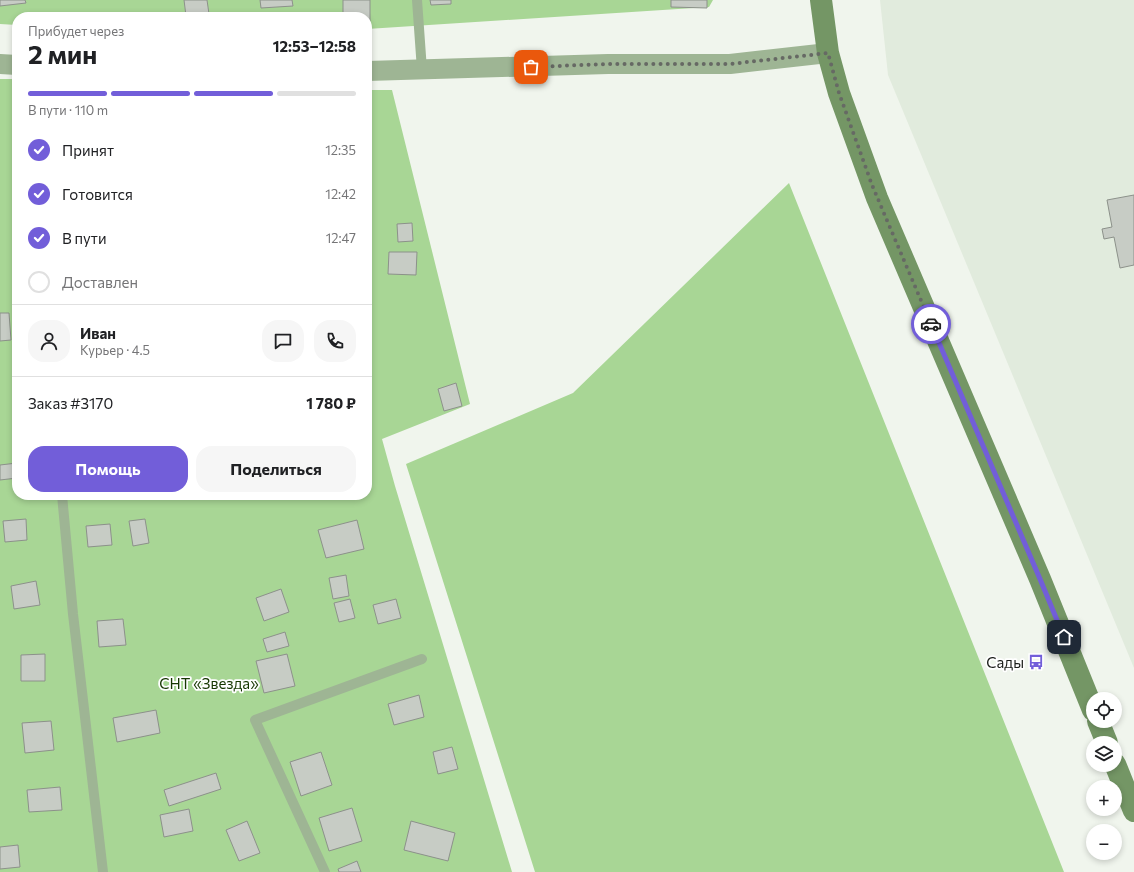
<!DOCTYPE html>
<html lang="ru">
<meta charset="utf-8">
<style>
:root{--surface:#fff;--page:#f6f6f6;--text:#202124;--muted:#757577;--line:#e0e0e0;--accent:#725ed9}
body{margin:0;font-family:Commissioner,sans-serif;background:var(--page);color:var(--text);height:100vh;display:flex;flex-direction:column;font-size:15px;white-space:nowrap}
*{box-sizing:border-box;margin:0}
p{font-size:13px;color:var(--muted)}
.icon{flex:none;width:22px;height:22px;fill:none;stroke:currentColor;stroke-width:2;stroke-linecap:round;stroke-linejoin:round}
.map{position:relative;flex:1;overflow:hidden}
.drawer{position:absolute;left:12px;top:12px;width:360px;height:488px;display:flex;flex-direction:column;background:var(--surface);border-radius:16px;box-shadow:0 2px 6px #0003}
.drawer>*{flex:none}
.fabs{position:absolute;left:1086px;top:692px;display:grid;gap:8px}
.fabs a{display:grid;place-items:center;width:36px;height:36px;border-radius:50%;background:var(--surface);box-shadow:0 2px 6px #0003;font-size:20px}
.pin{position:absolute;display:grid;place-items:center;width:34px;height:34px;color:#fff;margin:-17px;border-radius:8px;box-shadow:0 2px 6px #0006}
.courier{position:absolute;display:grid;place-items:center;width:40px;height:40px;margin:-20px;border:3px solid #725ed9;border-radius:50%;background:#fff;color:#222;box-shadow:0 1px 5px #0007}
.head em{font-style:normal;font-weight:700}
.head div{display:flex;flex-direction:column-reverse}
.head{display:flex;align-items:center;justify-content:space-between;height:68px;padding:0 16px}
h1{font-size:26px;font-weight:700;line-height:30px}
.bar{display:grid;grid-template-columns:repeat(4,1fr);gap:6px 4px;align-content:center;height:48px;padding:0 16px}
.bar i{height:5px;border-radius:3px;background:var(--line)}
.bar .on{background:var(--accent)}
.bar p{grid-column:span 4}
.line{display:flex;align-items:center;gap:10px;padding:0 16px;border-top:1px solid var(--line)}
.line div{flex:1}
.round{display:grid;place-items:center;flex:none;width:42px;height:42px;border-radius:16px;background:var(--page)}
ol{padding:0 16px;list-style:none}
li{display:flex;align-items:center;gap:12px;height:44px}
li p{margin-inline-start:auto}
li .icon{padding:4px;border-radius:50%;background:var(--accent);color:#fff;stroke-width:4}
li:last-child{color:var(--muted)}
li i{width:22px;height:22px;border:2px solid var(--line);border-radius:50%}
.cta{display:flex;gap:8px;margin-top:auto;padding:8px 16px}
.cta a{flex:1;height:46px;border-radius:16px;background:var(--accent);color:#fff;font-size:16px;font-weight:700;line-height:46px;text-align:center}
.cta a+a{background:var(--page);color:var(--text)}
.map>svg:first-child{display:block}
.built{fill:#e1ebdd}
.green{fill:#a8d695}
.building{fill:#c7ccc5;stroke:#8c918a}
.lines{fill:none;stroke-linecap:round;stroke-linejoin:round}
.service{stroke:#9eb594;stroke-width:10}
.minor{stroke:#9eb594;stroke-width:20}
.secondary{stroke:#749665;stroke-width:22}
.done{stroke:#666964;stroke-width:4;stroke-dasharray:0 7.2}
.route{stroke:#725ed9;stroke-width:5}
.labels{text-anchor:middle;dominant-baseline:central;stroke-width:3.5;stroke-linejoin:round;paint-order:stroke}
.poi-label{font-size:15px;fill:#1b1d1a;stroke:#fff;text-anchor:end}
.park-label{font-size:15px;fill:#163701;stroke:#fff}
</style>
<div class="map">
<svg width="1134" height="872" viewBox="0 0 1134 872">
<rect width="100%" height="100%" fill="#f0f5ed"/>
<polygon class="built" points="880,0 1134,0 1134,668 888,75"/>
<g class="green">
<polygon points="0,0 713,0 709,7 367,29 367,17 17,17 17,25 0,24"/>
<polygon points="0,79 17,79 17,495 367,495 367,90 392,90 470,404 382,439 395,486 512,872 0,872"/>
<polygon points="789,183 1064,872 535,872 406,464 573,393"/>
</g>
<g class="building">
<polygon points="0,0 25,0 26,3 0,6"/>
<polygon points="184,0 207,0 209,14 186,16"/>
<polygon points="260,0 292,0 293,6 261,8"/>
<polygon points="343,0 370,0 370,25 367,25 367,17 343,17"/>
<polygon points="430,0 451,0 451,4 431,5"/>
<polygon points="671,0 707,0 707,8 671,7"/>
<polygon points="1134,195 1134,265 1120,268 1114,237 1104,239 1102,229 1112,227 1107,200"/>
<polygon points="412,223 413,241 398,242 397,224"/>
<polygon points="389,252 417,252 416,275 388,274"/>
<polygon points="0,313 9,313 11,340 0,341"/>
<polygon points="456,383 462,406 444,411 438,389"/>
<polygon points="17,463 17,478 0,480 0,465"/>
<polygon points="26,519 27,540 5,542 3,521"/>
<polygon points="145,519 149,543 133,546 129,521"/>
<polygon points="357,520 364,549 326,558 318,530"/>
<polygon points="110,524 112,545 88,547 86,526"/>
<polygon points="346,575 349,596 333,599 329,578"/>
<polygon points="36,581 40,605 14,609 11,586"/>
<polygon points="281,589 289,612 264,621 256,598"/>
<polygon points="350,599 355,618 339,622 334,603"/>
<polygon points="396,599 401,618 378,624 373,605"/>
<polygon points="123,619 126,645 99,647 97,621"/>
<polygon points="285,632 289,646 267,652 263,639"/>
<polygon points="45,654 45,681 21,681 21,655"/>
<polygon points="287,654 295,686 264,693 256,661"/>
<polygon points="419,695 424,717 394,725 388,704"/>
<polygon points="156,710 160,733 117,742 113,718"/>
<polygon points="51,721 54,750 25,753 22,723"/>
<polygon points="452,747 458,769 438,774 433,752"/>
<polygon points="321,752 332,785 301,796 290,762"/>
<polygon points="216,773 221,789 169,806 164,790"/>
<polygon points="60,787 62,810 29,812 27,790"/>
<polygon points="352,808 362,841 329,851 319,818"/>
<polygon points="189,809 193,831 164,837 160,815"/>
<polygon points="247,821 260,853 239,861 226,830"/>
<polygon points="411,821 455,833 448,861 404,850"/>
<polygon points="18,845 20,867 0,869 0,847"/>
<polygon points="357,861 361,872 339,872 338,869"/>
</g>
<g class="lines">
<g class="service">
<polyline points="417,0 422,70"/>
<polyline points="62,495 73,614 103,872"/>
<polyline points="325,872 255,720 422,659"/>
</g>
<g class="minor">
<polyline points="0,64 17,65"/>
<polyline points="367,71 608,64 730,64 828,53"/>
</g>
<g class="secondary">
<polyline points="821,0 828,53 839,93 877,198 1040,579 1093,710"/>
<polyline points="1098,721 1107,743"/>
<polyline points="1115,764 1134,811"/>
</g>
</g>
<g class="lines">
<polyline class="done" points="531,67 608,64 730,64 828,53 839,93 872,185 931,324"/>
<polyline class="route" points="931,324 1040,579 1064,637"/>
</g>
<defs>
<symbol id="bus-bare" viewBox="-9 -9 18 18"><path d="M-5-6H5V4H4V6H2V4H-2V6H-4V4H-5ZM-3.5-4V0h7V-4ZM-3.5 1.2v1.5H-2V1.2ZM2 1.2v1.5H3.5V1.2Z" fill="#725ed9" stroke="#fff" stroke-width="2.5" paint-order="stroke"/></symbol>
</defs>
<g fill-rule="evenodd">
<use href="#bus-bare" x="1025" y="651" width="22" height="22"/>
</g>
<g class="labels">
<g class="poi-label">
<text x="1024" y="662">Сады</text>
</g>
<g class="park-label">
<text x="209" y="683">СНТ «Звезда»</text>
</g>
</g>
</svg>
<div class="fabs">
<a><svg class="icon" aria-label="locate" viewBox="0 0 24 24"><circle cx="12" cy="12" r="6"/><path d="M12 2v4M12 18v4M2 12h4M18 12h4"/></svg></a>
<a><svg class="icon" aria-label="layers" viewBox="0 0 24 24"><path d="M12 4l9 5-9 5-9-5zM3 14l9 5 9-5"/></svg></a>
<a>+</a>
<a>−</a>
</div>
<div class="pin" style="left:531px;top:67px;background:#ea580c"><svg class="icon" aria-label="bag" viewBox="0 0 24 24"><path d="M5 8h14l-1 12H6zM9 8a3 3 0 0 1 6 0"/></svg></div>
<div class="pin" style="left:1064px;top:637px;background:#1f2937"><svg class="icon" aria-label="home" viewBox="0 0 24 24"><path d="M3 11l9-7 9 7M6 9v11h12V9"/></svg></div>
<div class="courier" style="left:931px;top:324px"><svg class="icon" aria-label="car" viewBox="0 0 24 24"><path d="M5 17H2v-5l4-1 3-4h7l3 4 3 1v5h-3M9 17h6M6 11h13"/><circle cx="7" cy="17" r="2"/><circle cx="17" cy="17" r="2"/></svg></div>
<section class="drawer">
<div class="head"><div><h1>2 мин</h1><p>Прибудет через</p></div><em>12:53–12:58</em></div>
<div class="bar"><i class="on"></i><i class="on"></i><i class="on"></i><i></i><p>В пути · 110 m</p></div>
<ol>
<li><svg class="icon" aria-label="check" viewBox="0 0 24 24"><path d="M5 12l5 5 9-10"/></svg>Принят<p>12:35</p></li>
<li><svg class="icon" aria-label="check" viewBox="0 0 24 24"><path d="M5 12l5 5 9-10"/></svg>Готовится<p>12:42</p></li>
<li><svg class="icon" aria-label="check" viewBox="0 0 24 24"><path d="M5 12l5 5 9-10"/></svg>В пути<p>12:47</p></li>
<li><i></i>Доставлен</li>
</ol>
<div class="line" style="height:72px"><a class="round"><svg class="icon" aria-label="person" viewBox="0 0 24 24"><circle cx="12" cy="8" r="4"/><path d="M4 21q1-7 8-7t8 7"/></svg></a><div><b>Иван</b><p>Курьер · 4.5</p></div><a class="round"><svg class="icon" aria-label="chat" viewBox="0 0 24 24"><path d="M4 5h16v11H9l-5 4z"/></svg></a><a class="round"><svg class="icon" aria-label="phone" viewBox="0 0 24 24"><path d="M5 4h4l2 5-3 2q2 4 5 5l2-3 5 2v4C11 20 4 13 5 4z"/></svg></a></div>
<div class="line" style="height:52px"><div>Заказ #3170</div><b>1 780 ₽</b></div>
<div class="cta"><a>Помощь</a><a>Поделиться</a></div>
</section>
</div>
